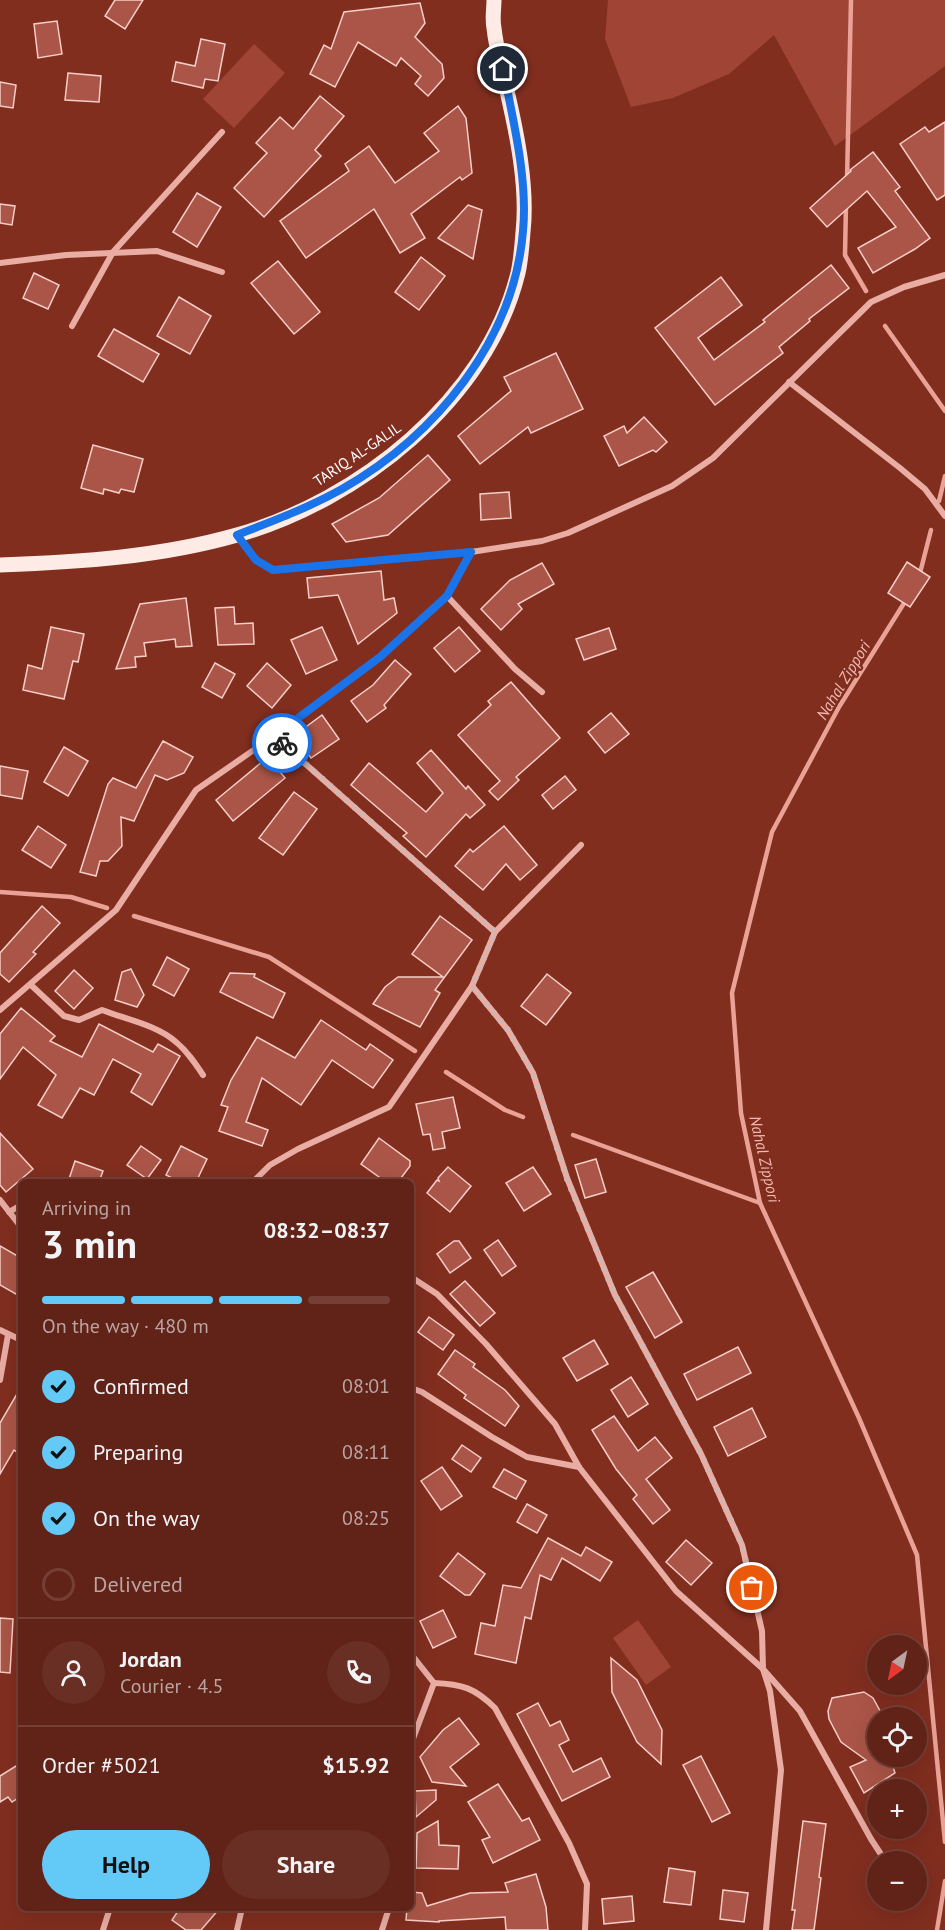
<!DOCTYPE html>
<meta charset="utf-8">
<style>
:root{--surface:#612217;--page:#6a2f24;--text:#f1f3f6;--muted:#baa4a1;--line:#753f36;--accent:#63caf7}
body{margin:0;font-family:"PT Sans",sans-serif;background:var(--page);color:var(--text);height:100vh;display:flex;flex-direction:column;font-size:22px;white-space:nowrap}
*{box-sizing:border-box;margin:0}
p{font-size:20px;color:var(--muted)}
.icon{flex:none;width:33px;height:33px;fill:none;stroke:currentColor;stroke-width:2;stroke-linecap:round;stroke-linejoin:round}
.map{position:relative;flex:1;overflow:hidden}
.panel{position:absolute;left:18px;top:1179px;width:396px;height:732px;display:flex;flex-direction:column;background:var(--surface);border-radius:9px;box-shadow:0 6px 24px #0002,0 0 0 2px var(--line)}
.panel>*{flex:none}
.needle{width:39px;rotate:213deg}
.controls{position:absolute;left:867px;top:1635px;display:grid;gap:12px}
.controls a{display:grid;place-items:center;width:60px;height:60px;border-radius:50%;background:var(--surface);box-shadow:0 6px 24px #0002,0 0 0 2px var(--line);font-size:30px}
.pin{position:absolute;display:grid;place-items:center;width:51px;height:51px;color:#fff;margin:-26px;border:3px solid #fff;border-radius:50%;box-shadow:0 2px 6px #0007}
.courier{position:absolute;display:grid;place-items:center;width:60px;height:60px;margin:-30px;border:4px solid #1a73e8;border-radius:50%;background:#fff;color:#222;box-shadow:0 2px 8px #0007}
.overview em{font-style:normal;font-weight:600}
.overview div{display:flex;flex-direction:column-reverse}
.overview{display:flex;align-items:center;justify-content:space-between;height:102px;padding:0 24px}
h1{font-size:39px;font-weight:600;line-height:45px}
.bar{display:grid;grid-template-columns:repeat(4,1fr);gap:9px 6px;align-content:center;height:72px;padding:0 24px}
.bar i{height:8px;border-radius:4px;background:var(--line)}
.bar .active{background:var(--accent)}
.bar p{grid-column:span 4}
.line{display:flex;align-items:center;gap:15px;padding:0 24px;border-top:2px solid var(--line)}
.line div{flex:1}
.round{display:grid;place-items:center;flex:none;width:63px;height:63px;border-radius:32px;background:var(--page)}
ol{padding:0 24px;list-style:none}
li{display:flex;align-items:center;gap:18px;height:66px}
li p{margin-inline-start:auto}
li .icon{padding:6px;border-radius:50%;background:var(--accent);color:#111;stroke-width:4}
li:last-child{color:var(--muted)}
li i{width:33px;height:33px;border:3px solid var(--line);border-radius:50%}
.primary-button{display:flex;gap:12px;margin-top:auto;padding:12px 24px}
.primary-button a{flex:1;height:69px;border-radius:36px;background:var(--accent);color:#111;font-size:24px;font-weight:600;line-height:69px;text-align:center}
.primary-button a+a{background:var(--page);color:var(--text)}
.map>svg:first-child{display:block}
.green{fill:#a04435}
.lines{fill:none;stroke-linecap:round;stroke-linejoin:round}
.stream{stroke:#eaa297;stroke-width:4.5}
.building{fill:#aa5547;stroke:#f6cec8;stroke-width:1.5}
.street{stroke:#e9ada4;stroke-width:6}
.primary{stroke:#feebe6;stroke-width:15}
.done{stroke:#d3b6b1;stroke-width:6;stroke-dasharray:0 10.8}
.route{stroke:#1a73e8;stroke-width:8}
.labels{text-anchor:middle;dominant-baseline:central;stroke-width:4.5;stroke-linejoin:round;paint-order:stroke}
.street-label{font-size:15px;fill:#fff;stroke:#812e1f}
.water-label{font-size:16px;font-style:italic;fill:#f0b8af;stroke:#812e1f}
</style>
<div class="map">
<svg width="945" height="1930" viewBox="0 0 945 1930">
<rect width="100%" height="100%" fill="#812e1f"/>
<g class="green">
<polygon points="608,0 945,0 945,66 835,146 774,35 729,74 673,98 631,107 605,39"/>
<polygon points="254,44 285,73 234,128 203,99"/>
<polygon points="638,1620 671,1667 646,1685 613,1638"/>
</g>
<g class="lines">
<g class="stream">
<polyline points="847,180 851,0"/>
<polyline points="846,204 845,255 866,291"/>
<polyline points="885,326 945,411"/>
<polyline points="939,501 945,476"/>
<polyline points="919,577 931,530"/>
<polyline points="906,600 839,707 772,832 732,993 741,1113 760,1203 859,1418 917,1555 945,1842"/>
<polyline points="0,892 71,897 107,908"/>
<polyline points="134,916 269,957 415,1051"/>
<polyline points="446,1072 505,1110 523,1117"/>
<polyline points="573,1135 760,1203"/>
<polyline points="937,1930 945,1881"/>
</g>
</g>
<g class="building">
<polygon points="115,0 143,0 125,29 105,16"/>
<polygon points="420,3 425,23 415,37 442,64 444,78 428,96 415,84 421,76 401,58 396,66 358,42 335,87 310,74 324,45 331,49 344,12"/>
<polygon points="57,21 62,54 38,58 34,24"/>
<polygon points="201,39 225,44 218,81 205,79 203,88 172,81 176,62 195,66"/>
<polygon points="68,73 101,76 99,102 65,100"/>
<polygon points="0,82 16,85 13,108 0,106"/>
<polygon points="320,96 344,116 315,150 321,156 264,217 234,188 267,153 256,143 280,117 293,129"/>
<polygon points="458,106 466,118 472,173 462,180 460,177 411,214 425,238 400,253 374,209 306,258 280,221 349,171 345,164 369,146 395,183 439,151 424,133"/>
<polygon points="945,122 945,195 937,200 900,144 925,127 929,132"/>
<polygon points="873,152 900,187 895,191 930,238 915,249 873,273 858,248 896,227 867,191 827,227 810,208 851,171 850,170"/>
<polygon points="197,193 221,207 197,247 173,232"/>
<polygon points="0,204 15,206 12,225 0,223"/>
<polygon points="468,205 482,210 473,259 438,238"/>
<polygon points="421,257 445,276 419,310 395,292"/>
<polygon points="278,261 320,312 294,334 251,283"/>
<polygon points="831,265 849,288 809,319 810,321 779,347 783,353 715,405 655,328 721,277 742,305 698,338 714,360 765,322 763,320"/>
<polygon points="34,273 59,285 48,309 23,298"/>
<polygon points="179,297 211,316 190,354 157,336"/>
<polygon points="114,329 159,354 143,382 98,356"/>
<polygon points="556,353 583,409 531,433 528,427 480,464 458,436 511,391 504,377"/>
<polygon points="644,417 667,442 656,452 653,450 619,466 604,436 624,426 627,433"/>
<polygon points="93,445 143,459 134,492 121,489 119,493 104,489 103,494 81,488"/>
<polygon points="428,455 450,480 388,535 346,542 332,524 379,498"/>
<polygon points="509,492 511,518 481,520 480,494"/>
<polygon points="907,562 930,577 910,607 888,593"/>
<polygon points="542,563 554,584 518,604 522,609 501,630 481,609 510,580"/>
<polygon points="381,571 384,600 394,598 397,613 358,644 338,595 309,598 307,578"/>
<polygon points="186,598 192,646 176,647 175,639 144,643 146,656 135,657 136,667 116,669 140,604"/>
<polygon points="234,607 235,624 253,623 254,644 218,645 215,608"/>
<polygon points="51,627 84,634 78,662 73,661 64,699 23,690 28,665 42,669"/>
<polygon points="322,627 337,660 306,674 291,640"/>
<polygon points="459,627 480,651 455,672 434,648"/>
<polygon points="609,628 616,649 584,660 576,639"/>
<polygon points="395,660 411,674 384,705 386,708 367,722 351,701 373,685"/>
<polygon points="215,663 235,674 222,698 202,687"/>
<polygon points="267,663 291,685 272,708 247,686"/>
<polygon points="511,682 560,738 516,777 519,780 498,800 489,791 500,781 458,735 491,705 488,701"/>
<polygon points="611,713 629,734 605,753 588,732"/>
<polygon points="322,715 339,739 311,758 295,735"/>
<polygon points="163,741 193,757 184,773 167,780 155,775 134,821 121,817 122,846 108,861 100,861 96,876 80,872 108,784 113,778 136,788"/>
<polygon points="64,747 88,761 68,796 44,782"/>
<polygon points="431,750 466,789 468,786 485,805 470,818 466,814 426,857 403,836 407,833 351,785 369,763 426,812 443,793 417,763"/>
<polygon points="268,757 285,778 233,821 216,800"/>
<polygon points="0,766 28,771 22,799 0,795"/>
<polygon points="565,776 576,790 553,809 542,795"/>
<polygon points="294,792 317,809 283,855 259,838"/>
<polygon points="38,826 66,845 51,868 22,850"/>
<polygon points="504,826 537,865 520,880 506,864 483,890 455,866 470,849 473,852"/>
<polygon points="42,906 60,923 33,952 36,954 9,982 0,974 0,953"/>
<polygon points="440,916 472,940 435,990 440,993 420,1027 373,1004 385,987 398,977 443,977 412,954"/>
<polygon points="167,957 189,969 174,996 153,985"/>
<polygon points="131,969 144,995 137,1007 115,1000 122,972"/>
<polygon points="74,970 93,988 74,1009 55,991"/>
<polygon points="230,973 255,974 254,977 285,993 273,1018 220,992"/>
<polygon points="547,974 571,993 546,1025 521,1006"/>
<polygon points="21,1008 55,1036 50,1041 82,1057 99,1024 153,1052 158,1044 180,1056 152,1105 131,1092 141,1074 113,1059 94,1095 80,1088 62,1118 38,1105 56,1075 23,1047 0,1079 0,1034"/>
<polygon points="321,1020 366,1050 370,1044 393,1060 373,1088 332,1060 301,1105 262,1078 246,1122 268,1130 262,1146 219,1131 228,1107 221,1105 231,1080 257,1037 295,1058"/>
<polygon points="453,1097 460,1128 442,1132 445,1148 433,1150 430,1134 423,1135 416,1104"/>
<polygon points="0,1133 33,1169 6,1192 0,1185"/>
<polygon points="379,1138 410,1161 410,1166 398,1182 386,1182 361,1164"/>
<polygon points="141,1146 161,1160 147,1179 127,1165"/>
<polygon points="181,1146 207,1159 196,1182 180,1182 166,1175"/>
<polygon points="596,1159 606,1192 585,1198 575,1165"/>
<polygon points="75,1161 103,1171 99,1182 68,1182"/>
<polygon points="448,1167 471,1186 450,1212 427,1193 437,1180 439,1181 438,1178"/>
<polygon points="533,1167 551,1194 524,1211 506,1183"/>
<polygon points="498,1240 516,1266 502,1276 484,1250"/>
<polygon points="454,1241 459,1241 471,1258 450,1273 437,1254"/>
<polygon points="0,1246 21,1258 21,1297 0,1285"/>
<polygon points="653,1272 682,1322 655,1338 626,1287"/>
<polygon points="465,1281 495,1313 480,1326 450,1294"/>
<polygon points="429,1317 454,1335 443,1350 418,1332"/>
<polygon points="594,1340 608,1364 577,1381 563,1358"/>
<polygon points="738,1347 751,1373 697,1400 684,1374"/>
<polygon points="455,1350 475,1364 473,1367 505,1390 519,1406 505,1426 464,1398 466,1395 438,1374"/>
<polygon points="631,1377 648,1404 628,1417 611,1390"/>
<polygon points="21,1387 21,1455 14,1450 0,1474 0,1423"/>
<polygon points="752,1408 766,1437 728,1456 714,1427"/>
<polygon points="614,1416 638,1451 655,1437 672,1458 646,1479 670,1510 653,1524 633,1499 637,1495 616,1469 592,1430"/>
<polygon points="462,1445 481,1458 471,1472 452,1459"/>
<polygon points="442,1467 462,1496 441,1510 421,1481"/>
<polygon points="504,1469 526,1481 516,1499 493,1487"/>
<polygon points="527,1504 547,1515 537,1533 517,1522"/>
<polygon points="548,1538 581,1556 586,1547 612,1562 600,1581 562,1558 551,1580 540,1575 531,1619 525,1617 516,1663 475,1654 481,1623 495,1626 503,1585 521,1588"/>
<polygon points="686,1540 712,1563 691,1585 666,1562"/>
<polygon points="458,1553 485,1574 470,1595 465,1595 440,1576"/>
<polygon points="443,1610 456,1637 433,1648 420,1621"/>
<polygon points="0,1618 13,1619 10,1673 0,1672"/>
<polygon points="611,1658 637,1680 662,1730 661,1764 637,1742 612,1692"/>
<polygon points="864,1692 873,1698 884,1718 878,1718 877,1756 890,1756 895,1773 864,1793 850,1767 866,1760 841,1742 829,1719 828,1711 832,1698"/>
<polygon points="538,1703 550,1726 560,1721 569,1740 559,1745 573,1772 601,1758 610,1777 562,1801 517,1714"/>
<polygon points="459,1718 479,1744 450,1767 466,1786 432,1782 420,1757 443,1730"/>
<polygon points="701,1756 730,1813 712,1822 683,1765"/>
<polygon points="16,1766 21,1773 21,1796 12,1802 8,1797 0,1802 0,1776"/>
<polygon points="498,1784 522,1821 529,1818 540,1840 493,1863 482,1840 490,1837 468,1802"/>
<polygon points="436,1790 436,1800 416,1817 415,1791"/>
<polygon points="438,1821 439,1845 459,1846 458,1869 416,1868 417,1833"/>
<polygon points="803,1821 826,1824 819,1877 821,1878 814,1930 792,1930 795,1910 792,1910"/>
<polygon points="669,1868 695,1872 691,1905 664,1902"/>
<polygon points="536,1874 546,1907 548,1930 506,1930 505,1917 439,1921 439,1922 406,1920 407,1908 411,1908 411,1892 422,1893 427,1906 470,1893 508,1892 505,1883"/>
<polygon points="723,1890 748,1893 744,1922 720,1919"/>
<polygon points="632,1896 634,1921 604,1924 602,1899"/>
<polygon points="180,1908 220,1908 201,1930 186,1930 172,1920"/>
</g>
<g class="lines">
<g class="street">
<polyline points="0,263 66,255 157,251 222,272"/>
<polyline points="72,326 113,252 222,132"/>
<polyline points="789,382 900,468 925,489 945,516"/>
<polyline points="239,536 256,560 273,570 471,552 542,541 568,533 672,486 713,458 871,302 904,287 945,275"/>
<polyline points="447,596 515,669 542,692"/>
<polyline points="274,736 495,932"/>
<path d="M31 985 64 1016 79 1020 102 1010C125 1019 157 1025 176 1042 187 1051 195 1063 203 1075"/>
<polyline points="472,986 508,1030 533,1073 567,1178 615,1295 701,1454 742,1545 762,1631 763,1669 800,1711 871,1839 886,1862"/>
<polyline points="0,1010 116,910 196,790 274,736 380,657 447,596 471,552"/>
<polyline points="253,1182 270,1165 298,1149 389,1107 472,986 495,932 581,845"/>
<polyline points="0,1200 21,1227"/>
<polyline points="9,1212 21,1205"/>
<polyline points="411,1277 437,1294 486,1344 555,1424 579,1467"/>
<polyline points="0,1330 21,1340"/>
<polyline points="0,1380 8,1335"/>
<polyline points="411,1388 422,1392 492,1437 527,1457 579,1467 676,1591 763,1669 770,1691 781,1770 766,1930"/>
<polyline points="411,1654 434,1683 411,1744"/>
<path d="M434 1683C462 1684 475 1688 495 1708L569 1843 587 1884 585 1930"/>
<polyline points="103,1930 110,1908"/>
<polyline points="237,1930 242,1908"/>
<polyline points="382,1930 389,1908"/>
</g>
<path class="primary" d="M0 565C80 562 160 557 237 535 358 501 487 400 518 273 521 260 522 245 523 232 528 188 517 134 507 91 503 70 496 49 494 28 492 19 494 9 494 0"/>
</g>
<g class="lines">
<polyline class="done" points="282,743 495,932 472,986 508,1030 533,1073 567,1179 615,1295 701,1454 742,1545 752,1588"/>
<path class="route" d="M282 743 274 736 380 657 447 596 471 552 273 570 256 560 237 535C273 521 308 508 342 489 435 436 514 341 523 231 528 179 513 120 503 69"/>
</g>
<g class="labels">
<g class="street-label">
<text transform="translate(357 454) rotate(-34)">TARIQ AL-GALIL</text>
</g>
<g class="water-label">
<text transform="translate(843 680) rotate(-59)">Nahal Zippori</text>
<text transform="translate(765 1159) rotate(77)">Nahal Zippori</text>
</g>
</g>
</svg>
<div class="controls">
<a><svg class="needle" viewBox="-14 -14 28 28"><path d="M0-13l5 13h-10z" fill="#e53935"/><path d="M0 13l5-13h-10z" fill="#baa4a1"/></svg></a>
<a><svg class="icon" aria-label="locate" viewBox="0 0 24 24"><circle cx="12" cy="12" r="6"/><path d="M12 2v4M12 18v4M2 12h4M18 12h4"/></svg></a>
<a>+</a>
<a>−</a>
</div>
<div class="pin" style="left:752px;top:1588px;background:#ea580c"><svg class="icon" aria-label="bag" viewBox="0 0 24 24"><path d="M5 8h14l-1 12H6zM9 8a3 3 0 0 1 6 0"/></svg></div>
<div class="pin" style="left:503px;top:69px;background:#1f2937"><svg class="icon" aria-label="home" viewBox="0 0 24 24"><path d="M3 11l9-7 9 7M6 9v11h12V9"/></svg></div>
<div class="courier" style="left:282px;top:743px"><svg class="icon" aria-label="bike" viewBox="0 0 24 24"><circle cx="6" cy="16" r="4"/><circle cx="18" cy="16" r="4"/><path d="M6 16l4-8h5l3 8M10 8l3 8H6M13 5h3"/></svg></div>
<section class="panel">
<div class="overview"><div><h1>3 min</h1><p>Arriving in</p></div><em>08:32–08:37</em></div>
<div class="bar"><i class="active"></i><i class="active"></i><i class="active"></i><i></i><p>On the way · 480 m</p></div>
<ol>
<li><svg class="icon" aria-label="check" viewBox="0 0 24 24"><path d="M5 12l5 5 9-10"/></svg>Confirmed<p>08:01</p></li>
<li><svg class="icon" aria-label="check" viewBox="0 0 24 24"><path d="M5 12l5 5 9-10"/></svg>Preparing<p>08:11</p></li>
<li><svg class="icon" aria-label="check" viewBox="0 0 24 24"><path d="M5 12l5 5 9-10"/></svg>On the way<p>08:25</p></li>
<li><i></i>Delivered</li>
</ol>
<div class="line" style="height:108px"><a class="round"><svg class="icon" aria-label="person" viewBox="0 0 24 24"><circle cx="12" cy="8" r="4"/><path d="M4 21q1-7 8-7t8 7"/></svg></a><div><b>Jordan</b><p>Courier · 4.5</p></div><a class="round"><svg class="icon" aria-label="phone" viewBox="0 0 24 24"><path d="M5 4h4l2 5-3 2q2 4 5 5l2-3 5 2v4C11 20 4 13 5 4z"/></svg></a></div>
<div class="line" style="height:78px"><div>Order #5021</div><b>$15.92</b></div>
<div class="primary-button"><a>Help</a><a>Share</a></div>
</section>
</div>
